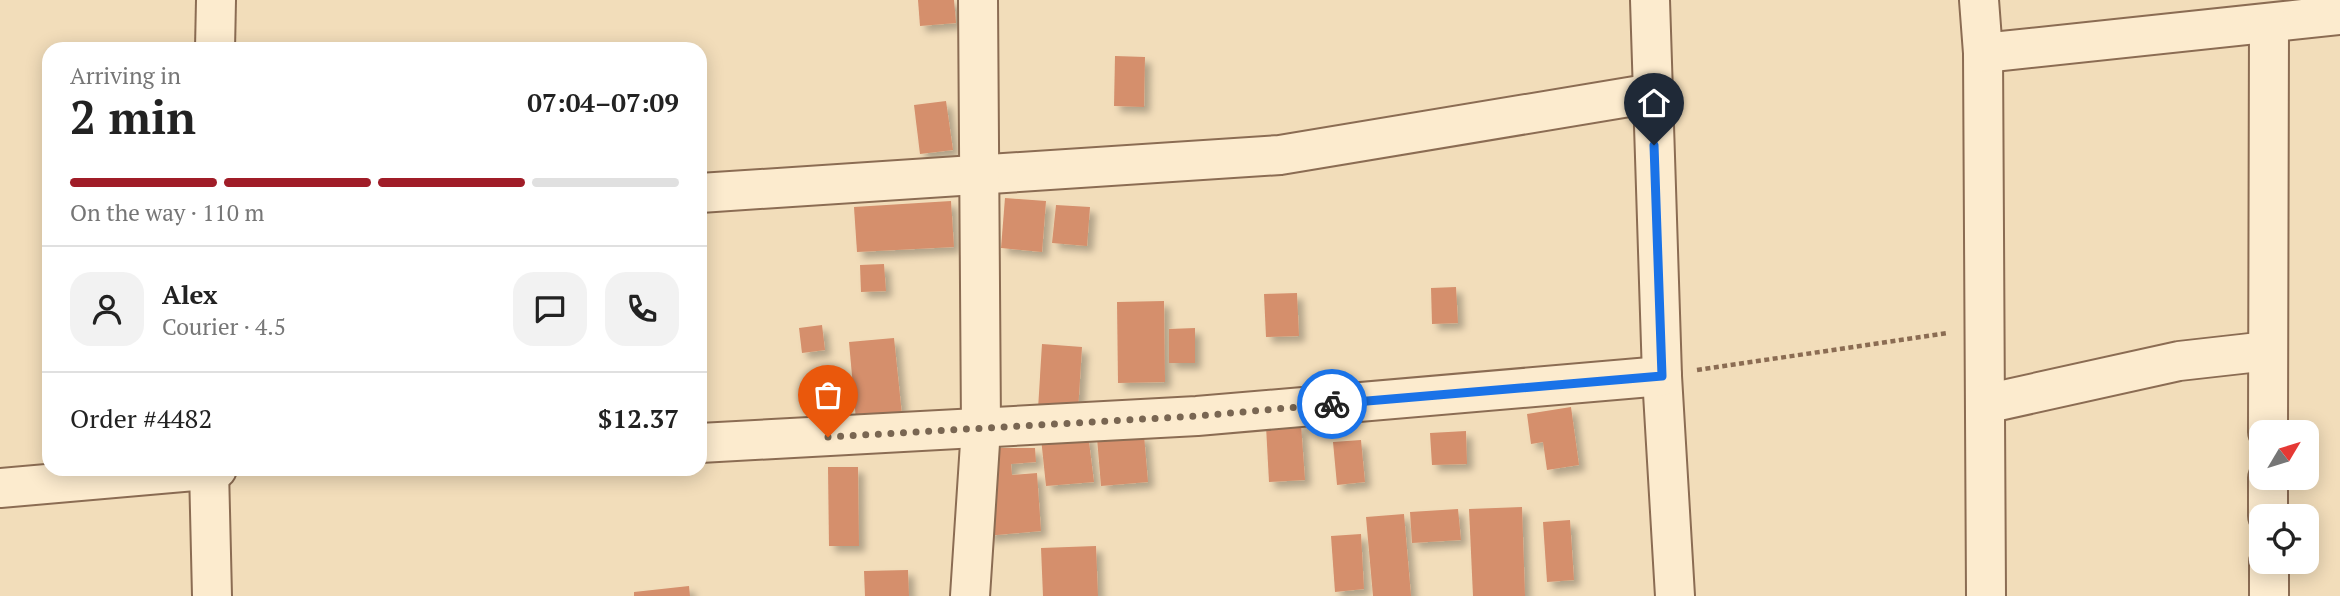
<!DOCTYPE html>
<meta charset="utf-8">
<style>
:root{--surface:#fff;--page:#f2f2f2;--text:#222;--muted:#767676;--line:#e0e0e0;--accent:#a01d28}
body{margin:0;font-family:"PT Serif",serif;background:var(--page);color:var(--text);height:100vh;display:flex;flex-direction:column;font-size:26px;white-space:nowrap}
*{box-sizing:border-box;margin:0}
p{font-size:23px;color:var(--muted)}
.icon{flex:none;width:38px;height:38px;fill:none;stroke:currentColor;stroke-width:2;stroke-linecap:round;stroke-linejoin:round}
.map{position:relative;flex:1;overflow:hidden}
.panel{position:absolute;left:42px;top:42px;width:665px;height:434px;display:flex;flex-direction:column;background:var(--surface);border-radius:21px;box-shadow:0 4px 18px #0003}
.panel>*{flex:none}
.needle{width:46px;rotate:52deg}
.tools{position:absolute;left:2249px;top:420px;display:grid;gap:14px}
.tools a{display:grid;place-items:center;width:70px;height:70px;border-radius:14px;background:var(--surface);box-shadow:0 4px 18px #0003;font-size:35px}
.pin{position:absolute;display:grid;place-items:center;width:60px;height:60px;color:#fff;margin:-72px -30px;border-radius:50% 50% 50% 0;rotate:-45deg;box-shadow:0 0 7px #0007}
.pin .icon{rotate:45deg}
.courier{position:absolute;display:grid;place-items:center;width:70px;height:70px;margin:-35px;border:5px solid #1a73e8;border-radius:50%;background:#fff;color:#222;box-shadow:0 2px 9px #0007}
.overview em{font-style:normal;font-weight:700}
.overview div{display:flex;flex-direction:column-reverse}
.overview{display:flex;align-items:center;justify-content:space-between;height:119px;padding:0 28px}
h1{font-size:46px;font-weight:700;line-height:52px}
.bar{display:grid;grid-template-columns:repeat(4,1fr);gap:10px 7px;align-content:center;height:84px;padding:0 28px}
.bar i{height:9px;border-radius:5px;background:var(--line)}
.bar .active{background:var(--accent)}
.bar p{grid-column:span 4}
.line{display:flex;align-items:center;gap:18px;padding:0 28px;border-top:2px solid var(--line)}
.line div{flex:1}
.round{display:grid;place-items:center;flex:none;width:74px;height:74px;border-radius:21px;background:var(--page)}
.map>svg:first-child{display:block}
.building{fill:#d58f6c;filter:url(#shadow)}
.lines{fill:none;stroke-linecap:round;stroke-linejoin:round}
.minor-casing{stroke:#8b6c53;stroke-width:42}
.path{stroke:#8b6c53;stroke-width:4.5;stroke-dasharray:5 3.5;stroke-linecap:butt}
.minor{stroke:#fcebce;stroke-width:38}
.done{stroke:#796652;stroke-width:7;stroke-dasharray:0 12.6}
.route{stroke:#1a73e8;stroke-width:9}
</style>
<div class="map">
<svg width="2340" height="596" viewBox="0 0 2340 596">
<defs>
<filter id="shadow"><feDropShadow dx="6" dy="6" stdDeviation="3.5" flood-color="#0004"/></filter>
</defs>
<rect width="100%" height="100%" fill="#f2ddba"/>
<g class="building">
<polygon points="918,0 954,0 956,23 920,26"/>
<polygon points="1115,56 1145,57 1144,107 1114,106"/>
<polygon points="946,101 953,150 920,154 914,105"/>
<polygon points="1005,198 1046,201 1042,252 1001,248"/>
<polygon points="951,201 954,247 857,252 854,207"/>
<polygon points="1056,205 1090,207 1087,246 1052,243"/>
<polygon points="884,264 886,291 861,292 860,265"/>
<polygon points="1456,287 1458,323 1432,324 1431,288"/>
<polygon points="1297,293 1299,336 1266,337 1264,294"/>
<polygon points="1164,301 1165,382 1118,383 1117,302"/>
<polygon points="822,325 825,350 802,353 799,328"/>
<polygon points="1195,328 1195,363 1169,363 1169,329"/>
<polygon points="894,338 902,415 856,420 849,342"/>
<polygon points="1042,344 1082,347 1078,411 1038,409"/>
<polygon points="1571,407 1579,465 1547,470 1543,442 1531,444 1527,414"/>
<polygon points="1301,424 1305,480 1269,482 1266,426"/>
<polygon points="1466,431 1467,464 1432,465 1430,433"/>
<polygon points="1088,434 1094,482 1046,486 1041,438"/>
<polygon points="1144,435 1148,482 1101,486 1097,438"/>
<polygon points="1361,440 1365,482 1337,485 1333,442"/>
<polygon points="991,448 1035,448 1036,462 1011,464 1012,475 1037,473 1041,531 986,536"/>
<polygon points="828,467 858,467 859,546 829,546"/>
<polygon points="1522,507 1525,596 1473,596 1469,509"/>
<polygon points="1458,509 1461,540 1412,543 1410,512"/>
<polygon points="1404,514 1411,596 1373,596 1366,517"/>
<polygon points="1570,520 1574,580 1547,582 1543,522"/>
<polygon points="1361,534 1364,589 1335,592 1331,536"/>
<polygon points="1096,546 1098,596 1043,596 1041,548"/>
<polygon points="908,570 909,596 865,596 864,571"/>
<polygon points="689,586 690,596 634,596 634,592"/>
</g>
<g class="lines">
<defs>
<g id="minor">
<polyline points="1650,0 1662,376 1675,596"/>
<polyline points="1979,0 1983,53 1986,596"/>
<polyline points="215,49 216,0"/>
<polyline points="1983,53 2340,15"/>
<polyline points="700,193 1280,155 1653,93"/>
<polyline points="1985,404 2179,361 2268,351"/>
<polyline points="2268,432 2269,24"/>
<polyline points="700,443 1197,416 1662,376"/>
<polyline points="209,469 212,596"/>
<polyline points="2268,478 2268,516"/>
<polyline points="0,488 217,469"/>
<polyline points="2269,562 2269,596"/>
<polyline points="970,596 981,428 978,0"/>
</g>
</defs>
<use href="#minor" class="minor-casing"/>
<polyline class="path" points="1697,370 1948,333"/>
<use href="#minor" class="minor"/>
</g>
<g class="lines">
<polyline class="done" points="828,437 1197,416 1332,404"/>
<polyline class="route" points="1332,404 1662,376 1654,145"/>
</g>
</svg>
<div class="tools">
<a><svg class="needle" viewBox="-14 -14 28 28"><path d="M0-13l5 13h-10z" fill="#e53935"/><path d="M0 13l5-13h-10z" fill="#767676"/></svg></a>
<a><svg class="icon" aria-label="locate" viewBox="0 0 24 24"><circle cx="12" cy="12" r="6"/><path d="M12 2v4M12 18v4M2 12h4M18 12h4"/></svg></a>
</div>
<div class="pin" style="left:828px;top:437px;background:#ea580c"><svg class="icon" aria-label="bag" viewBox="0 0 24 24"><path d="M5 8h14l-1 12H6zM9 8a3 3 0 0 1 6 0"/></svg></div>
<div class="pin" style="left:1654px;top:145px;background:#1f2937"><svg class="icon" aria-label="home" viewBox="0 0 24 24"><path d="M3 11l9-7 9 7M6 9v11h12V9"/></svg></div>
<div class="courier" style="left:1332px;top:404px"><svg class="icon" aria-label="bike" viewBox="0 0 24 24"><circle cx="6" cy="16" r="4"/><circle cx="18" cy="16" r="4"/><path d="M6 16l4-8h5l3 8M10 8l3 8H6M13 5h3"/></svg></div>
<section class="panel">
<div class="overview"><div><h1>2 min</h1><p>Arriving in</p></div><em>07:04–07:09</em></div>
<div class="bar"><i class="active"></i><i class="active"></i><i class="active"></i><i></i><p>On the way · 110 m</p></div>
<div class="line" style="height:126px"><a class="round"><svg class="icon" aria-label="person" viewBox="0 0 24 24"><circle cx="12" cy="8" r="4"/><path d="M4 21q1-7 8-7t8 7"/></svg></a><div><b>Alex</b><p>Courier · 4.5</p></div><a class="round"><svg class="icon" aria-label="chat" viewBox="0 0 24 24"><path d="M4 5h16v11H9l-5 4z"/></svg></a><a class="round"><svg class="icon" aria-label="phone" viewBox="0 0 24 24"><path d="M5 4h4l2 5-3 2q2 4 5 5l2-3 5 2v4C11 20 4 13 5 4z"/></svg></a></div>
<div class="line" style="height:91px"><div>Order #4482</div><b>$12.37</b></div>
</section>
</div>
